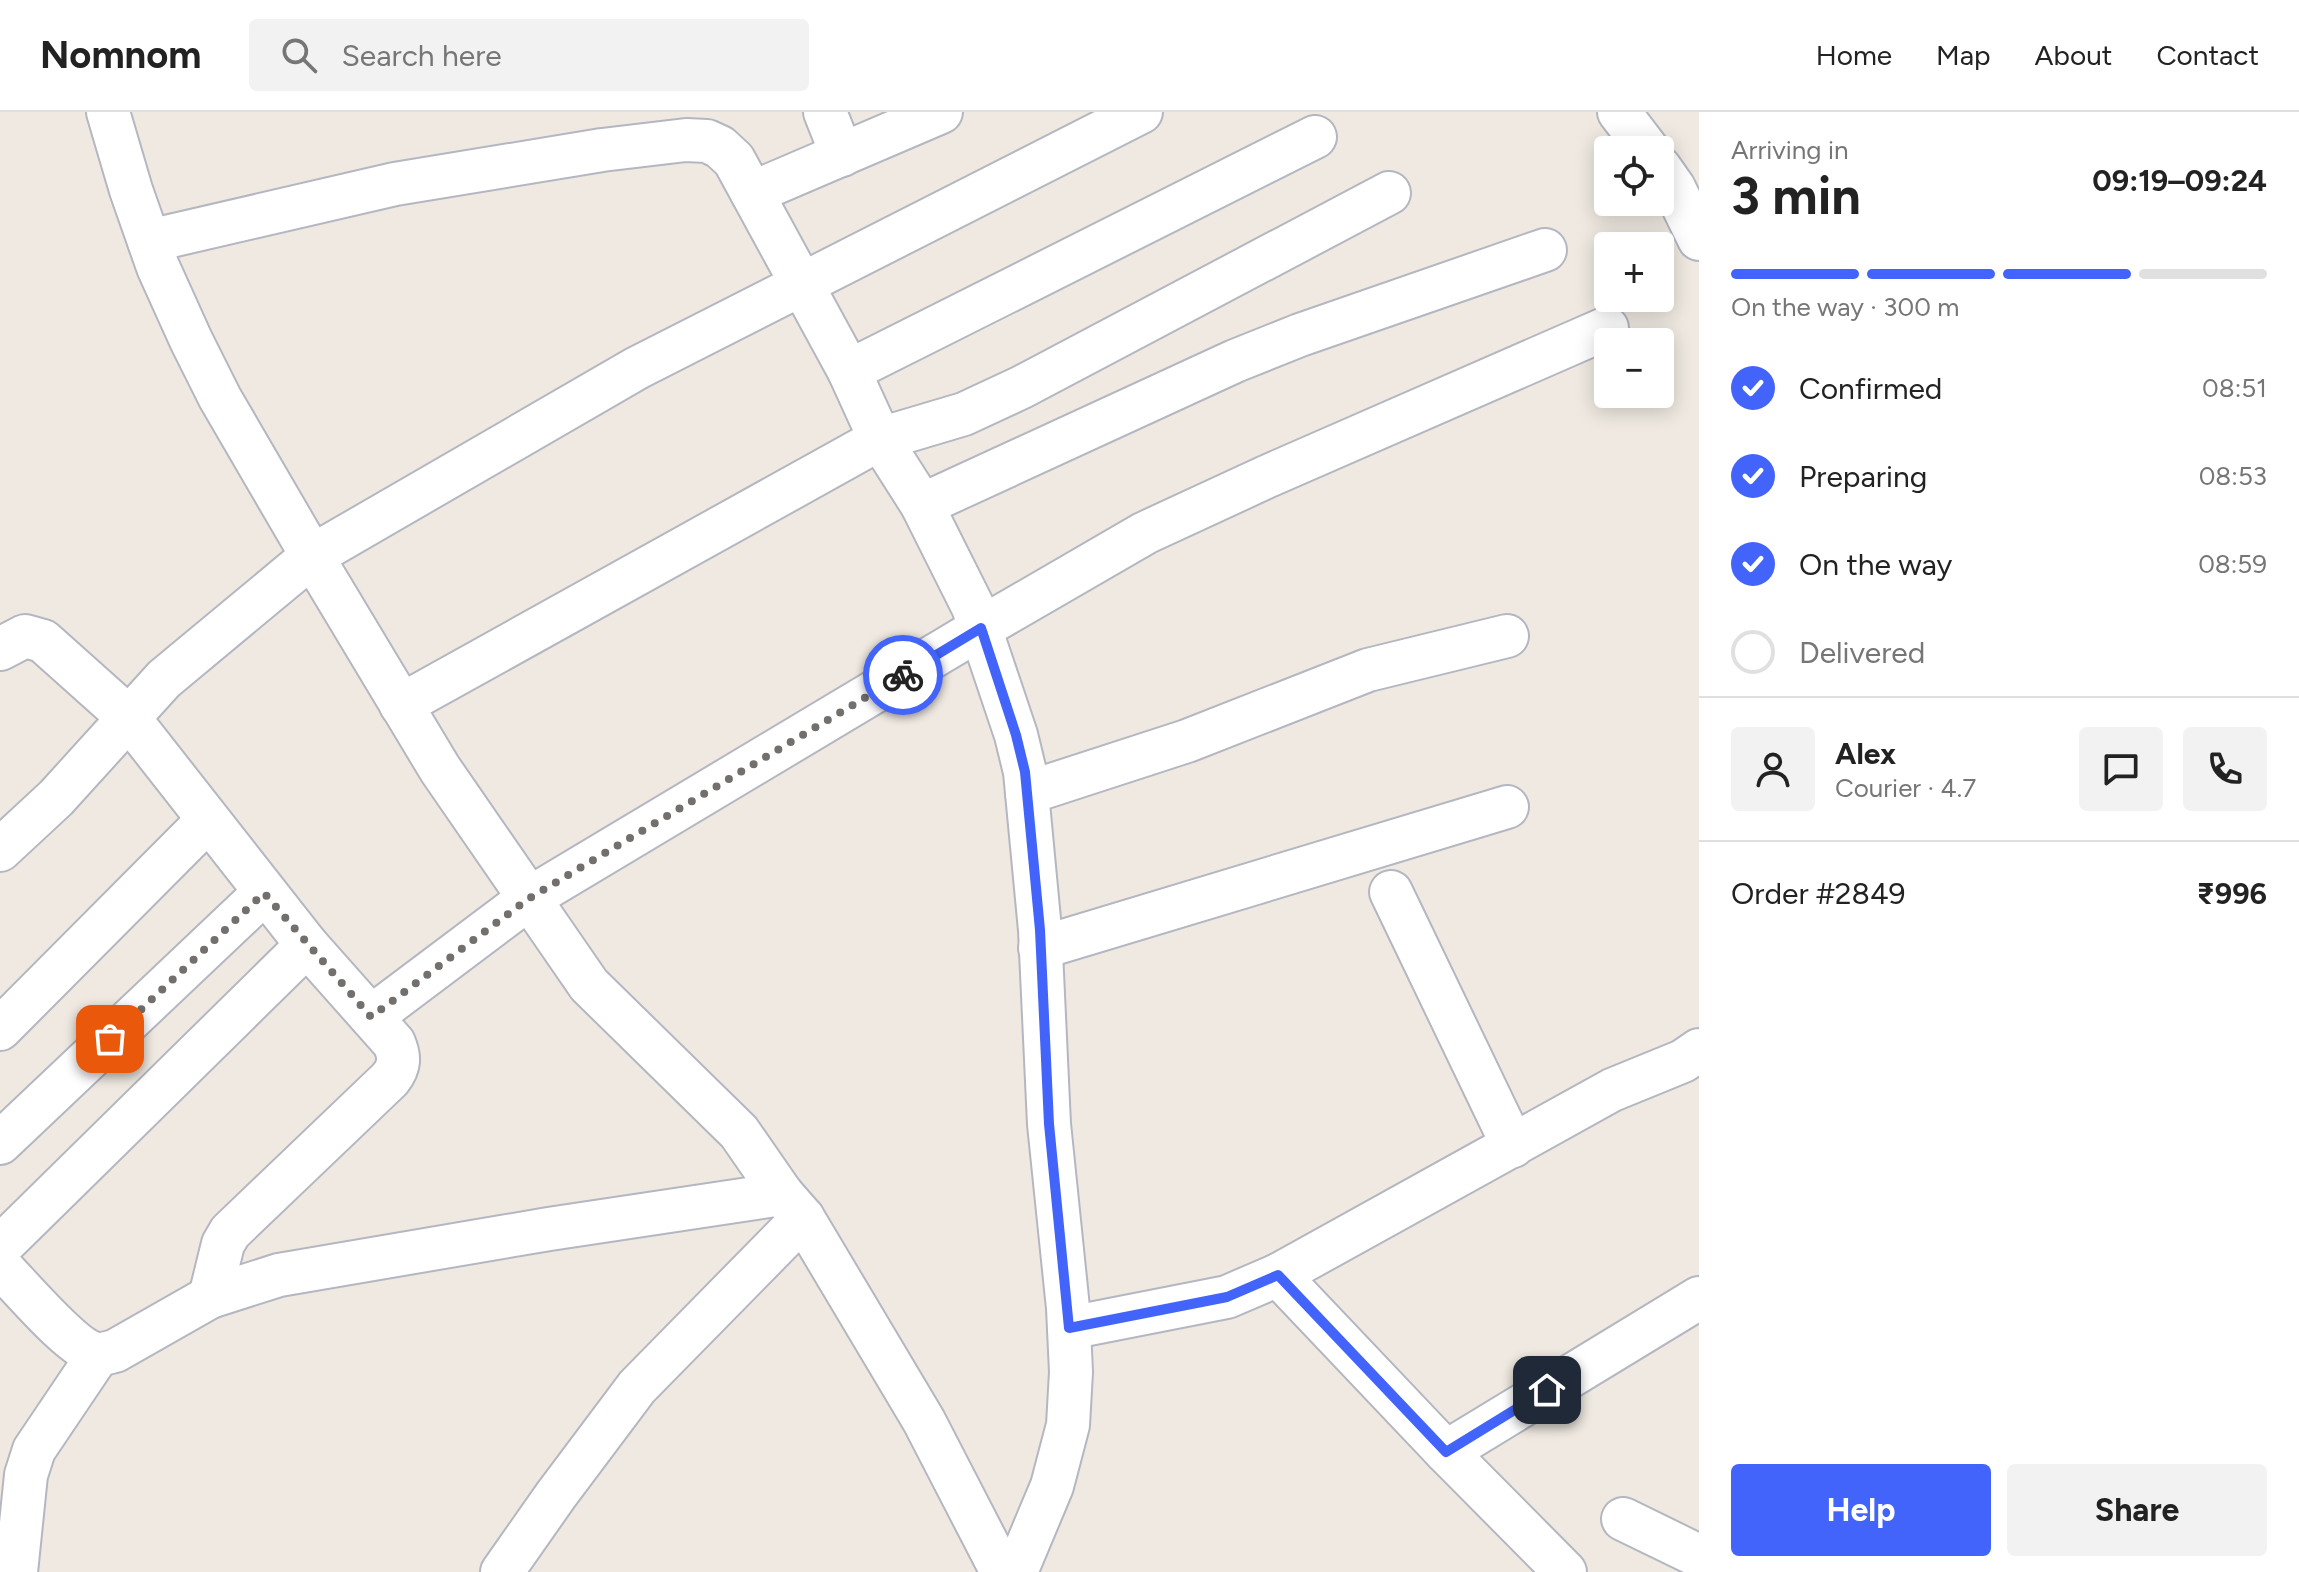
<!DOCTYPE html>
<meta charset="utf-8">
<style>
:root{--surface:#fff;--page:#f2f2f2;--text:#222;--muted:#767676;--line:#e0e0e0;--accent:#4264fb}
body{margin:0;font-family:Figtree,sans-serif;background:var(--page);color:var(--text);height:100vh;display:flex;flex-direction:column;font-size:30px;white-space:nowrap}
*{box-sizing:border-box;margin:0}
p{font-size:26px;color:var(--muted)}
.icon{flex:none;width:44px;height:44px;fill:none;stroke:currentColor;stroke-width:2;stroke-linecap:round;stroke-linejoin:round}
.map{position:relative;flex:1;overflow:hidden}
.sheet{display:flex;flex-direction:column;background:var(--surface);width:600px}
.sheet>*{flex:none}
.tools{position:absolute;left:1594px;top:24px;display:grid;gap:16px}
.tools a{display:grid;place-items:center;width:80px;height:80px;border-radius:8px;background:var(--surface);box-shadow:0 4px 20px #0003;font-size:40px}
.pin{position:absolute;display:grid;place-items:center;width:68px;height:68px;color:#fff;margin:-34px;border-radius:16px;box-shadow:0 4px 12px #0006}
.courier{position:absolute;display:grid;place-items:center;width:80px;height:80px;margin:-40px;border:6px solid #4264fb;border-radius:50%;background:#fff;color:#222;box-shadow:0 2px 10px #0007}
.head em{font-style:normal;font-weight:700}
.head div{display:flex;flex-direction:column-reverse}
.head{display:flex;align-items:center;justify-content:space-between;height:136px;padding:0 32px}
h1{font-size:52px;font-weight:700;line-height:60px}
.bar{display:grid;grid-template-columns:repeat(4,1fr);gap:12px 8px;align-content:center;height:96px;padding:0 32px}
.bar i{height:10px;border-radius:6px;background:var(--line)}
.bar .current{background:var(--accent)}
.bar p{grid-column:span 4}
.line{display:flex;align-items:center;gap:20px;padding:0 32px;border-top:2px solid var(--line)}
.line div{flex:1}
.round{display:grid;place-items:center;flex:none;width:84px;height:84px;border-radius:8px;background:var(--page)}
ol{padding:0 32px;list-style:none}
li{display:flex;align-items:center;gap:24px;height:88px}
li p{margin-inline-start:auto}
li .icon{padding:8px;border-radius:50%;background:var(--accent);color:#fff;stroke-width:4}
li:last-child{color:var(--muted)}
li i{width:44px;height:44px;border:4px solid var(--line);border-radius:50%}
.cta{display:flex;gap:16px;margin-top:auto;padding:16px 32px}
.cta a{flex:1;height:92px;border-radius:8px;background:var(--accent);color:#fff;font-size:32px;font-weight:700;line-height:92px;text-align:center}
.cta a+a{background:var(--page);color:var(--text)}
header{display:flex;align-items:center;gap:48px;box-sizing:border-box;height:112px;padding:0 40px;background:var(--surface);border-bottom:2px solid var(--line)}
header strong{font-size:38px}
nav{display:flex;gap:44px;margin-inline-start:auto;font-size:28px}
.search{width:560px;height:72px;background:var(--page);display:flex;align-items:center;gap:20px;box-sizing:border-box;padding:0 28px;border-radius:8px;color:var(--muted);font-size:30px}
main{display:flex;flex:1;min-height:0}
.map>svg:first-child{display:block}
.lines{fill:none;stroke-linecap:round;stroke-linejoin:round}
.minor-casing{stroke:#b4b7c1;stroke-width:46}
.minor{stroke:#fff;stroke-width:42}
.done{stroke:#726f6d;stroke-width:8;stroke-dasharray:0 14.4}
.route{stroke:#4264fb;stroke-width:10}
</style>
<header>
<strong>Nomnom</strong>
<div class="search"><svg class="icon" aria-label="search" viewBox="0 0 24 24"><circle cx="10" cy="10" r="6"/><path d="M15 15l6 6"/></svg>Search here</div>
<nav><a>Home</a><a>Map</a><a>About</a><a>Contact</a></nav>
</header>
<main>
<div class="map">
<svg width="1699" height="1460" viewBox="0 0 1699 1460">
<rect width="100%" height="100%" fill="#efe9e1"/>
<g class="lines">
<defs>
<g id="minor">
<polyline points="108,0 131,78 158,155 191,228 220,286 312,444 440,657 589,873 739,1020 782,1082 803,1106 924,1309 1002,1460"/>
<polyline points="825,0 842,43"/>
<polyline points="1619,0 1648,38"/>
<polyline points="1660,56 1674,76 1699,127"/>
<polyline points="752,81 941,0"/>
<polyline points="149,129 395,72 602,38 686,28 707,29 720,35 734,48 849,259 880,327 922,393 973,495 1016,623 1025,660 1040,818 1049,1012 1068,1196 1071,1260 1068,1313 1052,1374 1016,1460"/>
<polyline points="849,259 1315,25"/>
<polyline points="922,393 1235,249 1300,223 1545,138"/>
<path d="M0 537 25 524 43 529 128 605 307 833 394 931C400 945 400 954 390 967L230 1120 223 1132 210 1185"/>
<polyline points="401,593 880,327 964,302 1022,275 1389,81"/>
<polyline points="1027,681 1187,629 1368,558 1507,524"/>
<polyline points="0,738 56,686 164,567 312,444 637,256 1141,0"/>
<polyline points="1391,780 1513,1034"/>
<polyline points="1040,836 1507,695"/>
<polyline points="371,905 528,787 981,516 1145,421 1266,365 1607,216"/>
<polyline points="0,917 208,708"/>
<polyline points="0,1031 264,781"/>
<polyline points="0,1135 307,833"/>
<path d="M0 1154C19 1173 73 1238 97 1242 102 1243 110 1240 115 1239L210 1185 279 1163 549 1117 782 1082"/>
<polyline points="1278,1163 1446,1340 1565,1460"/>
<polyline points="1069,1216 1227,1185 1278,1163 1612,978 1683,949 1699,938"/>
<polyline points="1446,1340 1699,1186"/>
<polyline points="1623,1407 1699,1444"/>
<polyline points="16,1460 26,1363 34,1338 98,1243"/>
<polyline points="502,1460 556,1383 637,1275 803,1106"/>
</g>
</defs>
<use href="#minor" class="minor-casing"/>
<use href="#minor" class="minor"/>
</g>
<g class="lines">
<polyline class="done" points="110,927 264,781 371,905 528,787 903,563"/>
<polyline class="route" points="903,563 981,516 1016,623 1025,660 1040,818 1049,1012 1069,1216 1227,1185 1278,1163 1446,1340 1547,1278"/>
</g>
</svg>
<div class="tools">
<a><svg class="icon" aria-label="locate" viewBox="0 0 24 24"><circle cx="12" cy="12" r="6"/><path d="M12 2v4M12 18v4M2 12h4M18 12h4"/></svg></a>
<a>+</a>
<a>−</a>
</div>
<div class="pin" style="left:110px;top:927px;background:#ea580c"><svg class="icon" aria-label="bag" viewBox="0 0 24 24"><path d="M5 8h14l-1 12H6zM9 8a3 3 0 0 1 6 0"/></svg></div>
<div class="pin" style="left:1547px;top:1278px;background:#1f2937"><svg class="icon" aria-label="home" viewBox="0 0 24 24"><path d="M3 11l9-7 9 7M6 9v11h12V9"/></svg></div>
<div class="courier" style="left:903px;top:563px"><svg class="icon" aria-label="bike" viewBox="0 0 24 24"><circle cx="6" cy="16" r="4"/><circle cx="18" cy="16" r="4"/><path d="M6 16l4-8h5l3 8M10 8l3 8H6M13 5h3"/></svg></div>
</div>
<section class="sheet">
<div class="head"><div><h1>3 min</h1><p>Arriving in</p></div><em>09:19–09:24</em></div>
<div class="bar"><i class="current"></i><i class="current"></i><i class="current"></i><i></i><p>On the way · 300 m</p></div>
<ol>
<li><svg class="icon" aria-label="check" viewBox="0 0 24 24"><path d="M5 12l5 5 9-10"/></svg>Confirmed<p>08:51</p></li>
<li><svg class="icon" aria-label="check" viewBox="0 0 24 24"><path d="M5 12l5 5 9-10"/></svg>Preparing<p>08:53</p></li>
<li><svg class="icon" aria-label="check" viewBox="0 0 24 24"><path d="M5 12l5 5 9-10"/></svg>On the way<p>08:59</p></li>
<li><i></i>Delivered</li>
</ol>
<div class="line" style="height:144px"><a class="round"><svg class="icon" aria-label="person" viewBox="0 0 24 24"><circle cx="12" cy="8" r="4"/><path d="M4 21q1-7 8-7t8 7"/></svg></a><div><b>Alex</b><p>Courier · 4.7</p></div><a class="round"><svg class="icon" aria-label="chat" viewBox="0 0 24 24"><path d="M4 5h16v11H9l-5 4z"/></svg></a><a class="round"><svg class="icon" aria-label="phone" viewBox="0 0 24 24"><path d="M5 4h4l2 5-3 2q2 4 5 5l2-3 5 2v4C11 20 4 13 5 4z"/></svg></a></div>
<div class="line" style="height:104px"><div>Order #2849</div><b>₹996</b></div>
<div class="cta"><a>Help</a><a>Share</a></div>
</section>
</main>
